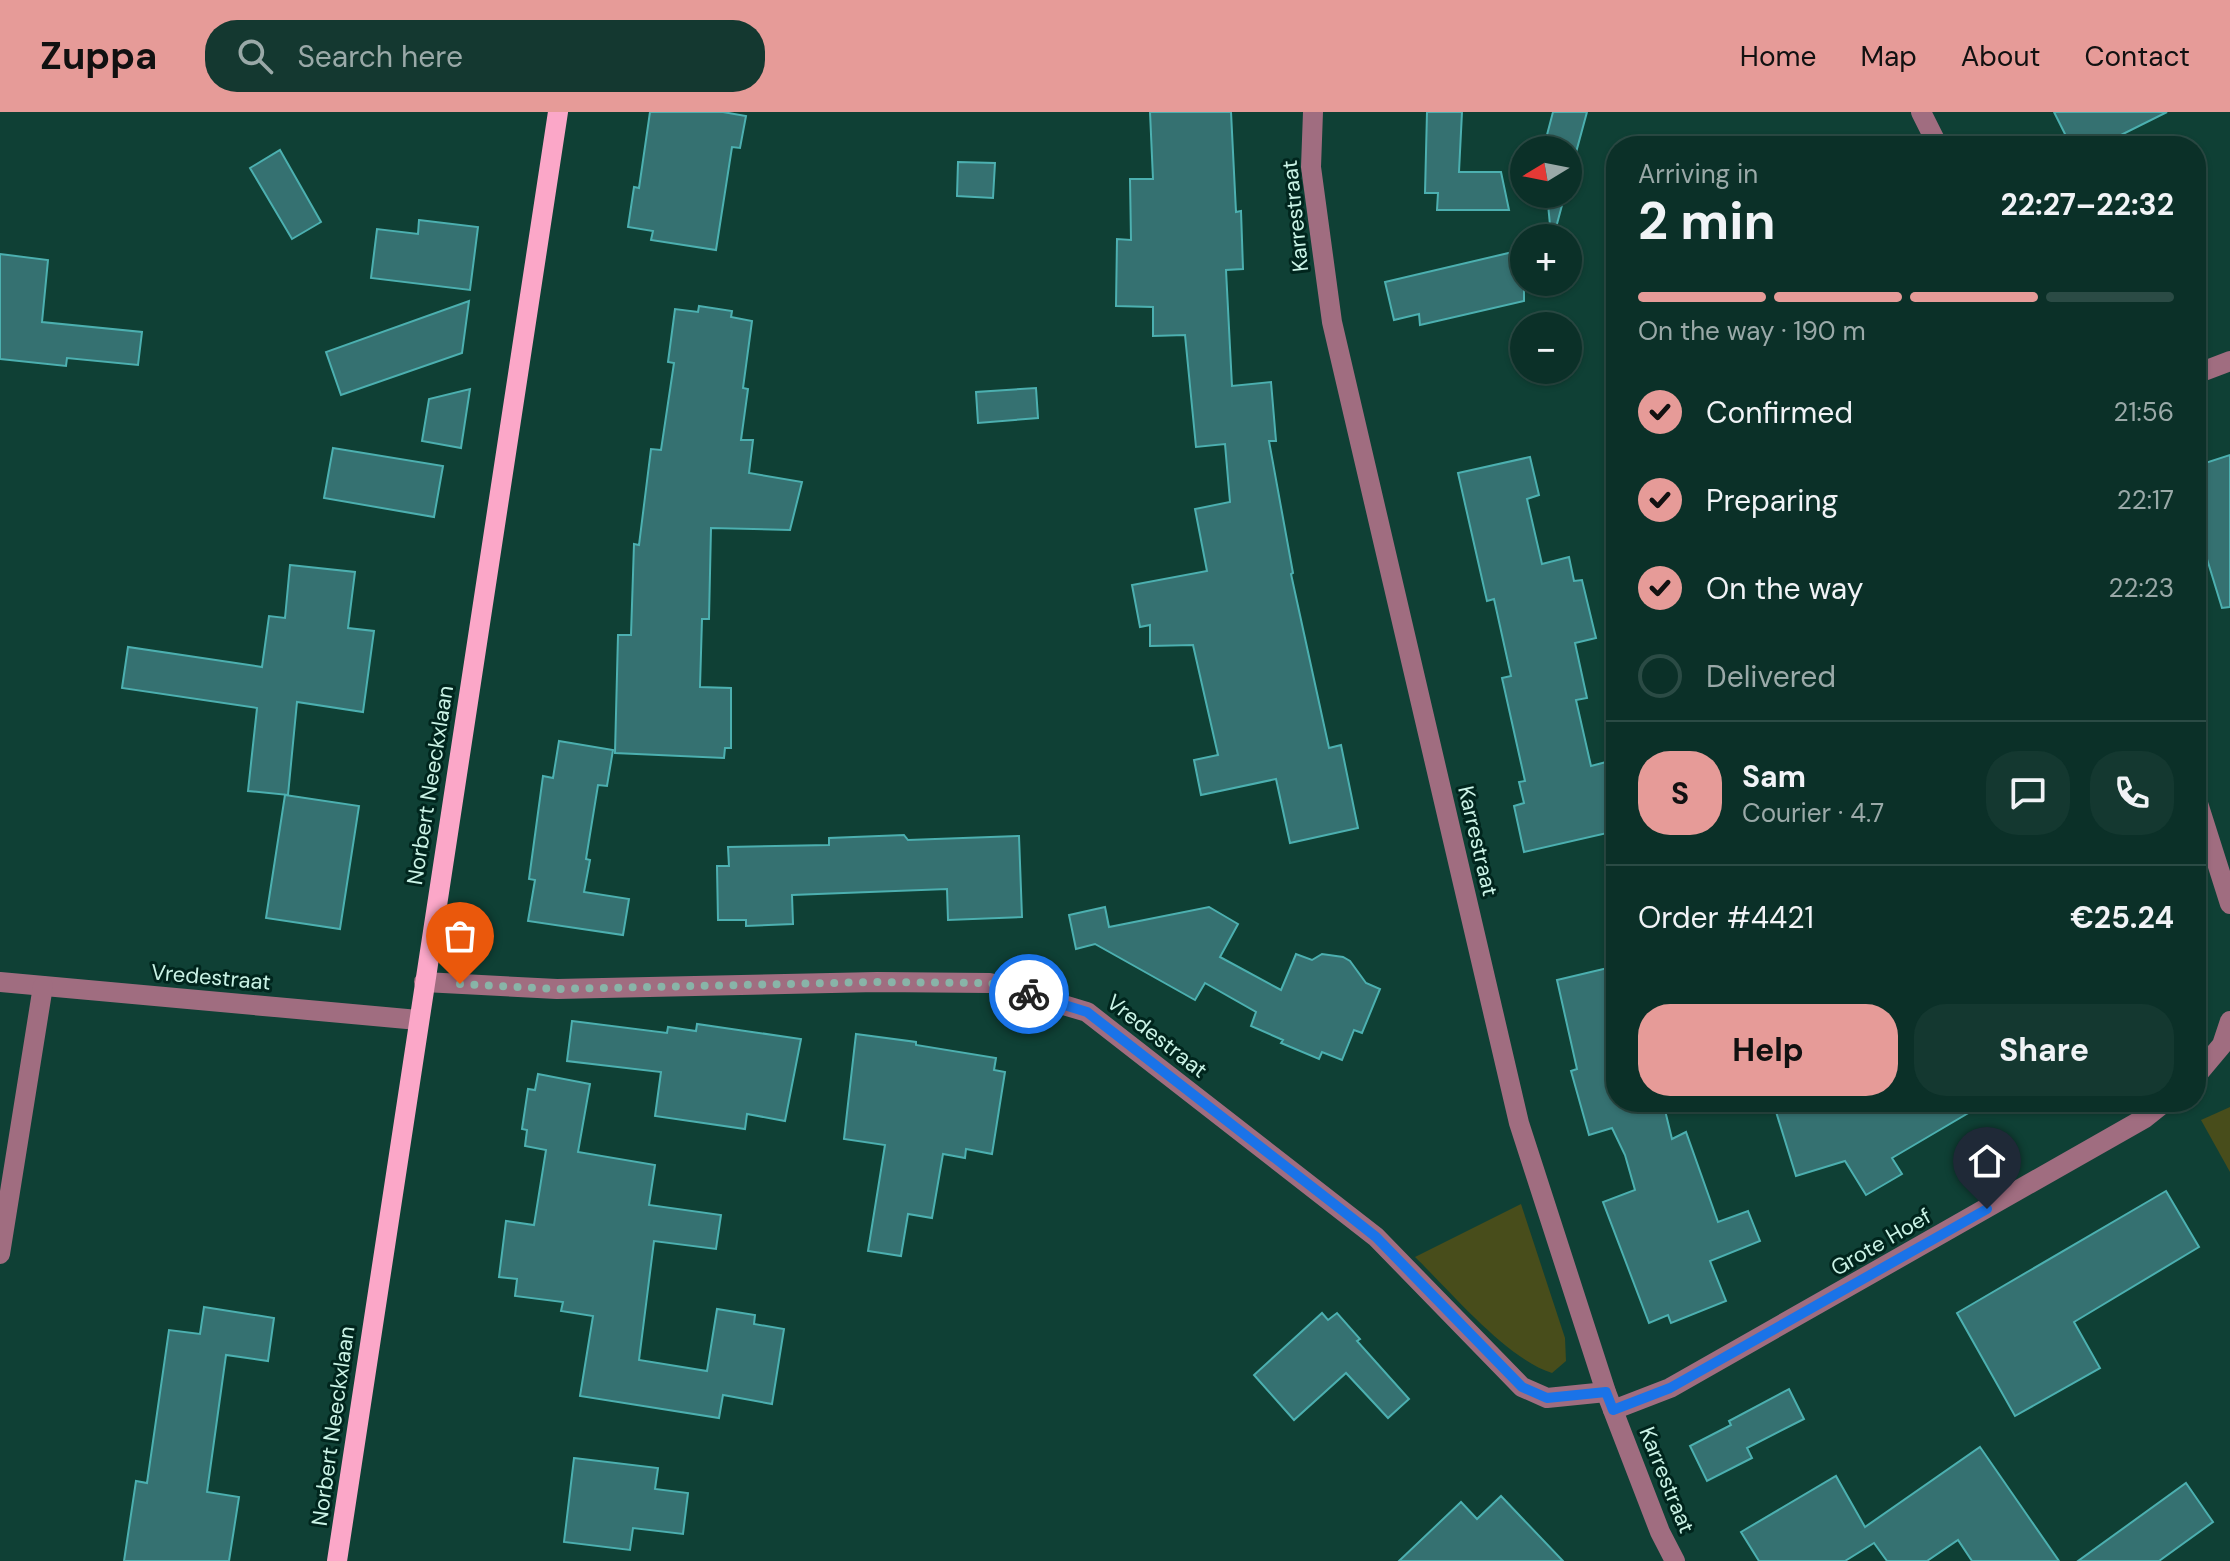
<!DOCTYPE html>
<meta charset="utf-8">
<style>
:root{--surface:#0b3028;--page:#143830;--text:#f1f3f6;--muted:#9aa9a8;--line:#2b4b45;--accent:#e69b98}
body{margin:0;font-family:"DM Sans",sans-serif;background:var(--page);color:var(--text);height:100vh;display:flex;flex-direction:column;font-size:30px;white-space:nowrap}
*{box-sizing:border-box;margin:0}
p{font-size:26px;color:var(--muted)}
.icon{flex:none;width:44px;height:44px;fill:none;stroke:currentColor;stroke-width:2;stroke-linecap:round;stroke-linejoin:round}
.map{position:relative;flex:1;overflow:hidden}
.side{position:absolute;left:1606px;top:24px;width:600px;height:976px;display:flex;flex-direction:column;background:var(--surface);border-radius:32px;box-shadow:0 2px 6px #0004,0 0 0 2px var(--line)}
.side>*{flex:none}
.needle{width:52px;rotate:260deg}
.controls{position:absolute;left:1510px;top:24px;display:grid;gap:16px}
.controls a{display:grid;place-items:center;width:72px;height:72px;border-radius:50%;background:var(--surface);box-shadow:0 2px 6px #0004,0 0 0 2px var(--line);font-size:40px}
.pin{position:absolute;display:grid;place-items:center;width:68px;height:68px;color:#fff;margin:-82px -34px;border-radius:50% 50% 50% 0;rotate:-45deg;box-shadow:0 0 8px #0007}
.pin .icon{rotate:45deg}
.courier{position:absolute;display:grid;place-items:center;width:80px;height:80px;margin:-40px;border:6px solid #1a73e8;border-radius:50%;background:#fff;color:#222;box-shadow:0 2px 10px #0007}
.overview em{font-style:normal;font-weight:700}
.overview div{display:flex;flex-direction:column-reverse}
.overview{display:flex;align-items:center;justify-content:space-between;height:136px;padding:0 32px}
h1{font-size:52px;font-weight:700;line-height:60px}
.bar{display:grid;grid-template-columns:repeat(4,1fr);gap:12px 8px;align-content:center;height:96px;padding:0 32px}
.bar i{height:10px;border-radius:6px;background:var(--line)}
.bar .selected{background:var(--accent)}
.bar p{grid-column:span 4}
.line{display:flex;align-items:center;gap:20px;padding:0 32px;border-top:2px solid var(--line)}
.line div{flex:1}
.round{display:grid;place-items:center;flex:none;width:84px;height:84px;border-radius:32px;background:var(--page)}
ol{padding:0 32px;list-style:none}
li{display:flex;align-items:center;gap:24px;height:88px}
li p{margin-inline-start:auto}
li .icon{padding:8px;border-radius:50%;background:var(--accent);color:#111;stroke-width:4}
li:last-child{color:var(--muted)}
li i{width:44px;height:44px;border:4px solid var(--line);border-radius:50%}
.button{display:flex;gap:16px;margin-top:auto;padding:16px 32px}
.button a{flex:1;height:92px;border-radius:32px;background:var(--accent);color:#111;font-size:32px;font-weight:700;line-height:92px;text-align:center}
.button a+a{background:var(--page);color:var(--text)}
header{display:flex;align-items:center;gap:48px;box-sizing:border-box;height:112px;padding:0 40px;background:var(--accent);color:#111}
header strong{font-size:38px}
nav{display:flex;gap:44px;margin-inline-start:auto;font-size:28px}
.search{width:560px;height:72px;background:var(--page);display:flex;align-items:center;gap:20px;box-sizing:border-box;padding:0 28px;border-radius:32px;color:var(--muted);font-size:30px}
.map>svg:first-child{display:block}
.green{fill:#484d1b}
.building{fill:#357171;stroke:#4cb0b0;stroke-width:2}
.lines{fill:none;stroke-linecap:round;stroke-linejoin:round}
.minor{stroke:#a06d80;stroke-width:20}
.major{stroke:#fba7c8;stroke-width:20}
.done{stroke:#89b4a8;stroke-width:8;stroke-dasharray:0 14.4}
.route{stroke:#1a73e8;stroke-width:10}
.labels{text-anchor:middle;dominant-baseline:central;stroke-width:6;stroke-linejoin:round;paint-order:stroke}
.street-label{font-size:22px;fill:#caf3e6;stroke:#00251d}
</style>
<header>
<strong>Zuppa</strong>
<div class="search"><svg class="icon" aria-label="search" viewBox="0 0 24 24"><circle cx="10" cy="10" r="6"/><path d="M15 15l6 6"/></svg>Search here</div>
<nav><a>Home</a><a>Map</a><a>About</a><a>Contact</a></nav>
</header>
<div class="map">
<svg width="2230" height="1449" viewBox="0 0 2230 1449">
<rect width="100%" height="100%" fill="#0f4035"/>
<g class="green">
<polygon points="2230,995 2230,1060 2201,1008"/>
<path d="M1521 1092 1565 1226 1566 1249 1552 1261C1508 1248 1450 1179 1415 1145Z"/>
</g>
<g class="building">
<polygon points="650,0 723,0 746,4 740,36 732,35 716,138 651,128 653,119 628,115 634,75 639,76"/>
<polygon points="1150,0 1231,0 1236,100 1241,99 1243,157 1226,158 1232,274 1271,270 1276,329 1269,329 1293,461 1291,462 1329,636 1341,633 1358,716 1290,731 1276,667 1201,683 1194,648 1218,643 1193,533 1150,534 1150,513 1140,515 1132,473 1207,459 1195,397 1230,390 1225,332 1196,335 1185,223 1153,224 1153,195 1116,194 1117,127 1131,128 1130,67 1153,67"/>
<polygon points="1427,0 1462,0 1459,60 1501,60 1509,98 1437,98 1438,81 1425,81"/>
<polygon points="1553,0 1587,0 1568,70 1568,38 1543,38"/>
<polygon points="2054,0 2167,0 2099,34 2071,34"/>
<polygon points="280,38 321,110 292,127 250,56"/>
<polygon points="958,50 995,51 993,86 957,84"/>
<polygon points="1547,82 1565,82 1554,123 1551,123"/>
<polygon points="419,108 478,115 470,178 371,166 377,117 418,122"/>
<polygon points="1517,139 1524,174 1524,189 1420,213 1419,202 1394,208 1385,170"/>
<polygon points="0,142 48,148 42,210 142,220 138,253 67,246 66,254 0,247"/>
<polygon points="469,189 462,241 341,283 326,240"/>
<polygon points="699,194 732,199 731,205 752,209 743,276 748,277 741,328 753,328 749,361 802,370 790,418 711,416 709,507 702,507 700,575 731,576 731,636 725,636 724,646 615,641 618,523 631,523 634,432 639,433 651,337 661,338 674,251 668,250 675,197 698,200"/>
<polygon points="1036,276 1038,306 978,311 976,280"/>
<polygon points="470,277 461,336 422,329 429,287"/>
<polygon points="333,336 443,354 434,405 324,386"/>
<polygon points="2230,343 2230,495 2222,496 2196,411 2196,354"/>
<polygon points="1530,345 1539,383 1527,387 1542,452 1569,445 1574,469 1582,468 1596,526 1575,531 1587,586 1576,588 1591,654 1606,650 1616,696 1616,719 1524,740 1514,694 1524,691 1519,670 1525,669 1502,566 1511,564 1494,487 1487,489 1458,361"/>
<polygon points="290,453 355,460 348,516 374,519 363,600 297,590 288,683 248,679 257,596 122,576 128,535 262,555 269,504 285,506"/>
<polygon points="559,629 613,638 607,674 598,673 586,747 590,748 584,780 629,787 623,823 528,809 535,768 529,767 543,664 553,666"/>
<polygon points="285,683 359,694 340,817 266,806"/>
<polygon points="904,723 908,728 1019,724 1022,805 948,808 947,777 792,783 793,812 746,814 746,808 718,808 717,754 729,754 728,735 829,733 829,726"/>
<polygon points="1105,795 1109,815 1209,795 1238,812 1220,845 1281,878 1296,842 1312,848 1322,842 1343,845 1350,849 1366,871 1380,877 1362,921 1354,918 1342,948 1322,940 1319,947 1281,931 1283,928 1251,914 1256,900 1205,871 1195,888 1095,832 1076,837 1069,803"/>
<polygon points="1616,854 1616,990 1663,990 1672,1027 1686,1020 1718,1110 1748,1099 1760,1129 1710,1149 1726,1189 1671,1211 1668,1203 1649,1211 1603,1090 1635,1078 1625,1043 1612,1016 1589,1023 1571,959 1577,957 1557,868"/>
<polygon points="572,909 667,921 668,915 696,919 697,912 801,927 785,1009 747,1002 745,1017 655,1004 661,960 567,949"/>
<polygon points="856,922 916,930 916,933 996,946 994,958 1005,960 992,1042 966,1037 965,1046 943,1042 932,1106 908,1102 901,1144 868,1139 885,1033 844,1027"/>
<polygon points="538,962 590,972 578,1040 655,1053 649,1093 721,1103 716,1137 654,1129 639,1248 707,1259 717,1197 755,1203 754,1212 784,1217 772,1292 723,1283 719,1306 580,1284 593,1204 561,1199 563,1190 515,1184 517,1167 499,1165 506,1109 534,1113 546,1038 525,1034 527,1018 522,1017 528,977 535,978"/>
<polygon points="1773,990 1987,990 1892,1046 1902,1062 1866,1083 1845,1049 1796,1064"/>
<polygon points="2166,1079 2199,1135 2074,1210 2100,1256 2015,1304 1957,1201"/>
<polygon points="204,1195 274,1206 268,1249 226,1243 207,1380 239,1385 229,1449 124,1449 136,1369 147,1371 169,1218 200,1222"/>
<polygon points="1322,1201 1328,1208 1337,1201 1360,1227 1357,1229 1409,1287 1388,1306 1346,1261 1294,1308 1254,1263"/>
<polygon points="1789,1277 1804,1307 1747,1336 1752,1346 1707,1369 1690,1334 1731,1313 1729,1309"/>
<polygon points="1980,1335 2059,1449 1972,1449 1958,1428 1927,1449 1887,1449 1874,1431 1845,1449 1759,1449 1741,1420 1836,1364 1865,1415"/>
<polygon points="574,1346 658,1356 655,1377 688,1381 683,1422 633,1416 630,1438 564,1430"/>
<polygon points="2186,1371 2213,1410 2159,1449 2078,1449"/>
<polygon points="1501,1384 1563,1449 1399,1449 1461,1390 1477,1407"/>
</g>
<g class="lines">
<g class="minor">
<polyline points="1313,0 1311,55 1332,210 1519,1011 1606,1280 1660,1420 1675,1449"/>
<polyline points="1921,0 1938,34"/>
<polyline points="2196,262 2230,249"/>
<polyline points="2196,685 2230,792"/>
<polyline points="0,870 418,908"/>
<polyline points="424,870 557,877 877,870 990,871 1087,900 1376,1125 1522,1275 1547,1286 1606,1280"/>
<polyline points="2196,964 2222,933 2230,909"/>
<polyline points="0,1142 43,874"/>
<polyline points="1613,1298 1670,1276 2145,1006 2165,990"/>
</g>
<polyline class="major" points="337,1449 558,0"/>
</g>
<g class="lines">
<polyline class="done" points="460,872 557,877 877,870 990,871 1029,882"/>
<polyline class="route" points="1029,882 1087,900 1352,1106 1376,1125 1522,1275 1547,1286 1606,1280 1613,1298 1670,1276 1987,1097"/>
</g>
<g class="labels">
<g class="street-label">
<text transform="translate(1295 104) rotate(-96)">Karrestraat</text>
<text transform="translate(430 673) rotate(-81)">Norbert Neeckxlaan</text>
<text transform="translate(1478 729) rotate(77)">Karrestraat</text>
<text transform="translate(211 865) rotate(5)">Vredestraat</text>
<text transform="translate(1157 924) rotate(38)">Vredestraat</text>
<text transform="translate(1881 1130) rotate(-30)">Grote Hoef</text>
<text transform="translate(333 1314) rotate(-82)">Norbert Neeckxlaan</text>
<text transform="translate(1667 1368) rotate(68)">Karrestraat</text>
</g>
</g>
</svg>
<div class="controls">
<a><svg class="needle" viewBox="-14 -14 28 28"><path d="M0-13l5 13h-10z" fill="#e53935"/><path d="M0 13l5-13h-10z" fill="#9aa9a8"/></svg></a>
<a>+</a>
<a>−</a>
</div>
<div class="pin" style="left:460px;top:872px;background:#ea580c"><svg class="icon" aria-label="bag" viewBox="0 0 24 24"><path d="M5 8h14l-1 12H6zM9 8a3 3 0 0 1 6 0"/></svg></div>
<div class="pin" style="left:1987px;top:1097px;background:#1f2937"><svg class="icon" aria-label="home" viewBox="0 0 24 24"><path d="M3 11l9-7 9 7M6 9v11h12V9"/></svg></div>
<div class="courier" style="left:1029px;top:882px"><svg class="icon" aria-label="bike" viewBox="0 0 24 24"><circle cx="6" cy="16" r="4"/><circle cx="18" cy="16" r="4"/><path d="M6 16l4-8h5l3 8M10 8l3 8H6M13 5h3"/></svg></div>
<section class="side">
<div class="overview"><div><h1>2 min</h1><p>Arriving in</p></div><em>22:27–22:32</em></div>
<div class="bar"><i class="selected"></i><i class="selected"></i><i class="selected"></i><i></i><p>On the way · 190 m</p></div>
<ol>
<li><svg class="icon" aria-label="check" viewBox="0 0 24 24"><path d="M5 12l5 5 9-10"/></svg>Confirmed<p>21:56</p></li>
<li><svg class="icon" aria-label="check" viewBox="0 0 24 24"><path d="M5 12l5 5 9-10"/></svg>Preparing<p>22:17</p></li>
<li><svg class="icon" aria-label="check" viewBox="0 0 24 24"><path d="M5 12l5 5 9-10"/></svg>On the way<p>22:23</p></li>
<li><i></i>Delivered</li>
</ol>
<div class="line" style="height:144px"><b class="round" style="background:var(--accent);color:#111">S</b><div><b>Sam</b><p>Courier · 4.7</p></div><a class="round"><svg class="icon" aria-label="chat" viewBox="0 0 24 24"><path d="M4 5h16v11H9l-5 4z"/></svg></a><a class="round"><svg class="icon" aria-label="phone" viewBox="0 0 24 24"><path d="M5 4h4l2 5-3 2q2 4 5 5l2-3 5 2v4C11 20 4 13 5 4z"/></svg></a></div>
<div class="line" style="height:104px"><div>Order #4421</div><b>€25.24</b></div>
<div class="button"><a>Help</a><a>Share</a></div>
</section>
</div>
